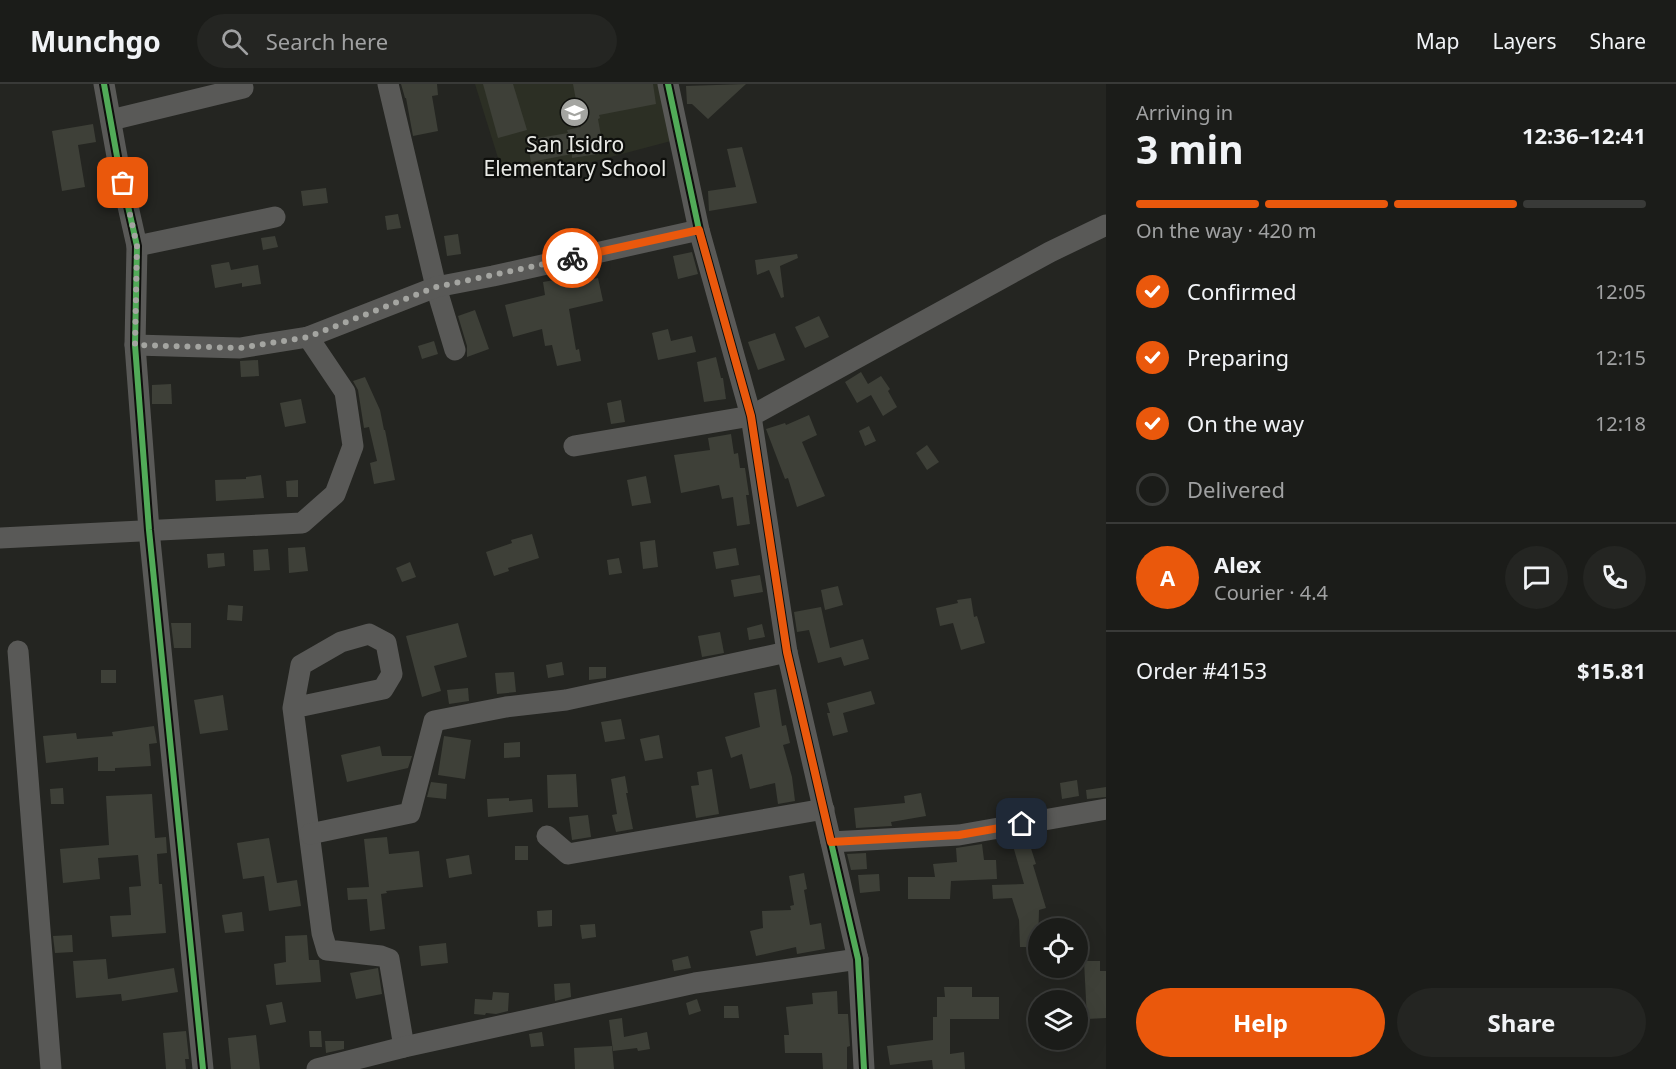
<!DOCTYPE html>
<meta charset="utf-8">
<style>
:root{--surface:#1b1c19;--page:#242522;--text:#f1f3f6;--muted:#a0a1a2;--line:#393a38;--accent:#ea580c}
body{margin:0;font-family:"Noto Sans",sans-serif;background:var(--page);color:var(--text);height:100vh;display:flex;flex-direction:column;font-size:22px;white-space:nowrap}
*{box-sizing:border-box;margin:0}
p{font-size:20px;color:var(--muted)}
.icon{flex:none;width:33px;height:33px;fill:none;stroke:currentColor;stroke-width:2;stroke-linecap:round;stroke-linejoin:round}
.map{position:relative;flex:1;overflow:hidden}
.drawer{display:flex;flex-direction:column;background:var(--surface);width:570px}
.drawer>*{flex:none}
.fabs{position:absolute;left:1028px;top:834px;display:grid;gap:12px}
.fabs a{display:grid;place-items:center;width:60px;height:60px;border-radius:50%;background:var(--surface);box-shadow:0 6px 24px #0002,0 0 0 2px var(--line);font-size:30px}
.pin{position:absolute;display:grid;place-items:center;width:51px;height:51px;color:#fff;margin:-26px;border-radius:12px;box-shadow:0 3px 9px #0006}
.courier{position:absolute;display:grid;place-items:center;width:60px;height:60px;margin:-30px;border:4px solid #ea580c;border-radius:50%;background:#fff;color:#222;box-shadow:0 2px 8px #0007}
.overview em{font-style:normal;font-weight:700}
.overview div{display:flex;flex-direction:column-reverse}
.overview{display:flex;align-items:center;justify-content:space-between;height:102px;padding:0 30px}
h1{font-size:39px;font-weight:700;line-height:45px}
.bar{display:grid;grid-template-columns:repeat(4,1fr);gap:9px 6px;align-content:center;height:72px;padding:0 30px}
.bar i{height:8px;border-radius:4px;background:var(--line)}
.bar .active{background:var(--accent)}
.bar p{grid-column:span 4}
.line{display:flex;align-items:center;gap:15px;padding:0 30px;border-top:2px solid var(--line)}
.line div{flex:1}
.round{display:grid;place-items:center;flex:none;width:63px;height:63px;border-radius:32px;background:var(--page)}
ol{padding:0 30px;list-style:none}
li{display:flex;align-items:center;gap:18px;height:66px}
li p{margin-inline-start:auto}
li .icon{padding:6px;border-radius:50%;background:var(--accent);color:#fff;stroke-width:4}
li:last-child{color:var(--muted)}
li i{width:33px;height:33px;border:3px solid var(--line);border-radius:50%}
.cta{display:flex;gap:12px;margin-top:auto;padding:12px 30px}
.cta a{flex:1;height:69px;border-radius:36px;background:var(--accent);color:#fff;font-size:24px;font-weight:700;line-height:69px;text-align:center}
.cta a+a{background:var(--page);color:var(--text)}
header{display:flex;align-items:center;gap:36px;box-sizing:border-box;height:84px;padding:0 30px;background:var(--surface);border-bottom:2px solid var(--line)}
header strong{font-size:28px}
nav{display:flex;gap:33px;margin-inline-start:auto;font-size:21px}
.search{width:420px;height:54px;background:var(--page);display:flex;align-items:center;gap:15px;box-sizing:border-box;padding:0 21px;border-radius:33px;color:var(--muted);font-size:22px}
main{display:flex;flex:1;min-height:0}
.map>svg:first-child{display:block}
.built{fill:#2c2f24}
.building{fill:#3e4038}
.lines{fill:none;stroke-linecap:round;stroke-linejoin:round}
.minor{stroke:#595957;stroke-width:21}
.cycleway-casing{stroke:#0e0f0c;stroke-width:10}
.cycleway{stroke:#51ab58;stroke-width:6}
.done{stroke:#a4a5a1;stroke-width:6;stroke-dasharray:0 10.8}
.route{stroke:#ea580c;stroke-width:8}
.labels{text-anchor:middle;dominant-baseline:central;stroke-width:4.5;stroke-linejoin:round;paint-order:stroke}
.poi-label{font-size:21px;fill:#e9eae6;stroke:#0e0f0c}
</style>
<header>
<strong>Munchgo</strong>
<div class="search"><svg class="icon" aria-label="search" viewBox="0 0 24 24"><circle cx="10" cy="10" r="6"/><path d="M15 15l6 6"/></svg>Search here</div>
<nav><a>Map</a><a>Layers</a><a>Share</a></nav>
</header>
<main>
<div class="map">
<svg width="1106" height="985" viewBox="0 0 1106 985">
<rect width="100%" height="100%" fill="#242521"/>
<polygon class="built" points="475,0 660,0 671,57 550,89 503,90"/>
<g class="building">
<polygon points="401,0 437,0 438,11 432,12 438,47 413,52 406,14 405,14"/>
<polygon points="483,0 513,0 527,46 498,54"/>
<polygon points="573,0 653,0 656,20 599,31 600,34 598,35 604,69 572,74 572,70 531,78 527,56 568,49 567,46 581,43"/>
<polygon points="746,0 708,35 692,20 687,20 686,2"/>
<polygon points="93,40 96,58 78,61 85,103 62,107 52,47"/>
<polygon points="742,63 757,119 709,127 708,107 736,103 727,65"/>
<polygon points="326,104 328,119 303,122 301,107"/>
<polygon points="398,130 401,144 387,146 385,132"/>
<polygon points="458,150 461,170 447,172 444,152"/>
<polygon points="275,152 278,163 263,166 261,154"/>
<polygon points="692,168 698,190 678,195 673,172"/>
<polygon points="797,170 798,174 780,182 784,213 781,214 769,186 757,191 755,176"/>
<polygon points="229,178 231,186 258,181 261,200 242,203 242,199 215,204 211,181"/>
<polygon points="598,194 603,217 569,225 576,266 579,265 581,277 557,282 552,261 545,262 542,245 513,253 505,221 545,211 543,198 560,195 561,202"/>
<polygon points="475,226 489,265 467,273 467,262 458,232"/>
<polygon points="819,232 829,253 805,264 795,243"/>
<polygon points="668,245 671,257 692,252 696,268 658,276 652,249"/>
<polygon points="775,249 785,276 758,286 748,258"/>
<polygon points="434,257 438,270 422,275 418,262"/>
<polygon points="716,273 721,294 723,294 726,315 704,318 697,278"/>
<polygon points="258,276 259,292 241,293 240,277"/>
<polygon points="861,288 868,300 881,292 890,305 888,307 897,323 883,332 871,311 857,319 845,298"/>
<polygon points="365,293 380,326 384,346 385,346 395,396 374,400 370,379 377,377 369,343 364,344 358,306 353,297"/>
<polygon points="171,300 172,320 152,320 152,301"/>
<polygon points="301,315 306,339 285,343 280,319"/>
<polygon points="621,316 625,338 611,340 607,319"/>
<polygon points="809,331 817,351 802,358 825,412 797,423 788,394 785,395 766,345 785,339 786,341"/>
<polygon points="869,342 876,357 865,362 859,347"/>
<polygon points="731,350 734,370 738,369 740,384 745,384 749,411 746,411 750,440 737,442 733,413 722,415 719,401 681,409 674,371 710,366 708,354"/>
<polygon points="927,361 939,378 927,386 916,369"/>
<polygon points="261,391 264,414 216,417 215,396 246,395 246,393"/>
<polygon points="646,392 651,419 632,422 627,396"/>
<polygon points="298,396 298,413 287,413 286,397"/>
<polygon points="532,450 539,474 508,484 509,487 494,492 486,468 512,459 511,456"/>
<polygon points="655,456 658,483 643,485 640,458"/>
<polygon points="305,463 308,487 289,489 288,464"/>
<polygon points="736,464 739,481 716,485 713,468"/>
<polygon points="268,465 270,486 254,487 253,466"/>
<polygon points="224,469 225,482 208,484 207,470"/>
<polygon points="619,474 622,489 609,491 607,476"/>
<polygon points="410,478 416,493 402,498 396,484"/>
<polygon points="760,491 763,508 734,513 731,496"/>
<polygon points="838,502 843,521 825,526 821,506"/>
<polygon points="971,514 974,533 977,532 985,559 961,566 953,539 940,542 936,524 958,519 957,516"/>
<polygon points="228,521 243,522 242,537 227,536"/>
<polygon points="821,523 830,564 863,555 869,575 844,582 841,573 818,579 809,546 797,548 794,528"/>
<polygon points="171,539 191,539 191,564 174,564"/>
<polygon points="458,539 467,573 434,582 441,607 422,613 406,552"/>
<polygon points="762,540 765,553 749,556 747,544"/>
<polygon points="720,548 724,569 702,573 698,552"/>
<polygon points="562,578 564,591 548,594 546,581"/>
<polygon points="589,583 606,583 606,594 589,596"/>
<rect x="101" y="586" width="15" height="13"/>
<polygon points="514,588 516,608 497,610 495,589"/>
<polygon points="468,604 469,617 449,620 447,606"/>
<polygon points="776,605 782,642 786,641 790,659 783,661 792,693 795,717 778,720 775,699 750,705 742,670 731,674 725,653 760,643 754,609"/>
<polygon points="871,607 875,620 843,629 848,648 833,652 827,629 830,629 827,619"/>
<polygon points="223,611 228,646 200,650 194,616"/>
<polygon points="621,635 625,655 605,658 601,638"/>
<polygon points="154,642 157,659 149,660 151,682 115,684 115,687 98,687 98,673 46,679 43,652 76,649 77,655 113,652 112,648"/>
<polygon points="659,651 663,674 645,677 640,655"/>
<polygon points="444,652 471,656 465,695 438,691"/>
<polygon points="520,658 520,673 504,674 504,659"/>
<polygon points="380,662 382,672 412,672 408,684 347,698 341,671"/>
<polygon points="712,685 719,730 696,734 691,702 699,701 697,688"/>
<polygon points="576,690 578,723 548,724 547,691"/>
<polygon points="625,692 628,709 626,709 633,745 616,748 612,731 617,730 611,695"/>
<polygon points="1077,696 1079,712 1062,715 1060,699"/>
<polygon points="431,698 447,700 446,715 427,713"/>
<polygon points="1106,703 1106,713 1087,715 1086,706"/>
<polygon points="63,704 64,720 51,720 50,705"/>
<polygon points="921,709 926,732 891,738 892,742 856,744 854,724 905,719 904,712"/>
<polygon points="152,710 155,754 166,753 167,769 157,770 159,800 162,800 166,849 112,853 110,832 131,831 129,803 141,802 138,771 98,774 100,795 63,799 60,765 109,761 106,712"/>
<polygon points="509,714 509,717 532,715 533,728 488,733 487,715"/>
<polygon points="588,731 591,753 572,756 569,733"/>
<polygon points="1027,752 1036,780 1033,781 1046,824 1039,826 1038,863 1020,863 1019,836 1012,814 993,815 992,801 1024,800 1011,755"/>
<polygon points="387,753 389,770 419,767 423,803 386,807 387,809 381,810 385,845 370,847 367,815 348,816 347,804 369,803 364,755"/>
<polygon points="269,754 277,799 297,796 301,822 269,827 264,792 243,795 237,759"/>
<polygon points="982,760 984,776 996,776 997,795 951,797 950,815 908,815 908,793 935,793 933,780 957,778 956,764"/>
<rect x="515" y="762" width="13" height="14"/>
<polygon points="866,769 867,785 851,786 847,770"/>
<polygon points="469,771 472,790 449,794 446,775"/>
<polygon points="804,789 807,805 804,806 810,841 821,839 825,865 797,870 796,863 756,872 750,847 763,844 762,827 791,826 790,822 794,821 789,792"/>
<polygon points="879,790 880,807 860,809 858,791"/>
<polygon points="552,826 552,842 538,843 537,827"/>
<polygon points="242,828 244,847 225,849 222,831"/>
<polygon points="595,840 596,853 582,855 580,841"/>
<polygon points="72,851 73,868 55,869 53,852"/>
<polygon points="307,851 309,876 319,876 321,898 276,901 274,880 286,878 285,852"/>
<polygon points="446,859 448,879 421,882 419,862"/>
<polygon points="688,872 691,884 674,887 672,876"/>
<polygon points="106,875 108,895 174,884 178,908 122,917 121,910 76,914 73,877"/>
<polygon points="1084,877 1100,877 1100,887 1106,887 1106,934 1087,935"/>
<polygon points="378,884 382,910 356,915 350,889"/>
<polygon points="570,899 571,913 555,917 554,900"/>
<polygon points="944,903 972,903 972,913 999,913 999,935 950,935 950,970 964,968 965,985 933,985 932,976 890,981 887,962 933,956 933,933 937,933 937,913 945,913"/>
<polygon points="837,907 838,930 848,930 850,962 847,963 847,985 823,985 822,969 785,969 784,951 789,951 786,923 813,920 812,909"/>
<polygon points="493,908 509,909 508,927 496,930 486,929 485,931 474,930 475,915 492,916"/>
<polygon points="697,915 701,927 689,931 686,919"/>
<polygon points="282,918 286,938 270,941 266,921"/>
<polygon points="724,922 738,922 739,934 724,934"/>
<polygon points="622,934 624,953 647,948 650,965 638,967 637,964 613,967 609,936"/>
<polygon points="186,947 189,975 185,975 186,985 166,985 163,949"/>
<polygon points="309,947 321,947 322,963 310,963"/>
<polygon points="542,948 544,962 531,963 529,950"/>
<polygon points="256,951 260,985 231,985 228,954"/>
<polygon points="325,957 344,957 344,965 326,969"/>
<polygon points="612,962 614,985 575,985 574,964"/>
</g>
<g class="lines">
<g class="minor">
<polyline points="104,0 118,78 137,162 135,261 149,446 203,985"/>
<polyline points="388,0 436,203 455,266"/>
<polyline points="668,0 699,146 751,332 787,568 858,875 864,985"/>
<polyline points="111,36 243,4"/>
<polyline points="137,162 275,133"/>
<polyline points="135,261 240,264 308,253 436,203 493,192 699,146"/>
<polyline points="574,362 751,332 1050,168 1106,141"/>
<polyline points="0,454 302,439 335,410 353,362 345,308 308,253"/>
<polyline points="18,567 51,985"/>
<polyline points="293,624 383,605 392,590 386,559 369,550 341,558 301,581 293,624 322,849 327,866 381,872 389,875 404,963"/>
<polyline points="310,750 410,729 434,637 506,623 566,616 787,568"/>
<polyline points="547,752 568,770 824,725"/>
<polyline points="831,758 959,751 1106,725"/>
<polyline points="317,985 404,963 695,899 858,875"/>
</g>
<defs>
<g id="cycleway">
<polyline points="104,0 118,78 137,162 135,261 149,446 203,985"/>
<polyline points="668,0 699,146 751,332 787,568 858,875 864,985"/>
</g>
</defs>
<use href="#cycleway" class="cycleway-casing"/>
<use href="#cycleway" class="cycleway"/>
</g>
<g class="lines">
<polyline class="done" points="123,99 137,162 135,261 240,264 308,253 436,203 572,174"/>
<polyline class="route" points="572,174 699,146 751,332 787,568 831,758 959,751 1022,740"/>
</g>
<defs>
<symbol id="school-disc" viewBox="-11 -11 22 22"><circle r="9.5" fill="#a4a5a1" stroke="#0e0f0c"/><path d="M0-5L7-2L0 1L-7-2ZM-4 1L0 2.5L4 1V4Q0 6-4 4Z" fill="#fff"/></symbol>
</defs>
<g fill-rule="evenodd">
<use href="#school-disc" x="558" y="12" width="33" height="33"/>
</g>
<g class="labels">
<g class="poi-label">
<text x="575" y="60">San Isidro<tspan x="575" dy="24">Elementary School</tspan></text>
</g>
</g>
</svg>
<div class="fabs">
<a><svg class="icon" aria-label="locate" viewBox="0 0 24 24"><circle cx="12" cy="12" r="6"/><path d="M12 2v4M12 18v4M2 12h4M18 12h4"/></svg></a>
<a><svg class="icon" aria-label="layers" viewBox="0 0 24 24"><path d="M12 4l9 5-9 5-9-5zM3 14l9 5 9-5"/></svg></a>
</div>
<div class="pin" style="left:123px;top:99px;background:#ea580c"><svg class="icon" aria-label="bag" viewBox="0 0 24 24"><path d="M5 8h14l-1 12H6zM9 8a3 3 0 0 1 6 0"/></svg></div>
<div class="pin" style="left:1022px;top:740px;background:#1f2937"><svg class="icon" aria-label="home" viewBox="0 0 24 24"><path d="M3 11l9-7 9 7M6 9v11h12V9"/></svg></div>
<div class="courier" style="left:572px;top:174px"><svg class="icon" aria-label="bike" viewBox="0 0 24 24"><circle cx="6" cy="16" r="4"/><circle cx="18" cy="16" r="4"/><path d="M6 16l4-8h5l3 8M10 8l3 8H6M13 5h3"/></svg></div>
</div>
<section class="drawer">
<div class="overview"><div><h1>3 min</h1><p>Arriving in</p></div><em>12:36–12:41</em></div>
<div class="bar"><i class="active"></i><i class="active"></i><i class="active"></i><i></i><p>On the way · 420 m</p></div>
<ol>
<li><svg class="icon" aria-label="check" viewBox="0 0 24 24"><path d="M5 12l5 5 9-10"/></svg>Confirmed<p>12:05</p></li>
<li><svg class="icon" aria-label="check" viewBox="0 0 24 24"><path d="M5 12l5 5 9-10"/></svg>Preparing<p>12:15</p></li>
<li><svg class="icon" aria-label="check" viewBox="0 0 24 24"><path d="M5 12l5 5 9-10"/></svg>On the way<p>12:18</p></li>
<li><i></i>Delivered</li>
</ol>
<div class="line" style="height:108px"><b class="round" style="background:var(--accent);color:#fff">A</b><div><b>Alex</b><p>Courier · 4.4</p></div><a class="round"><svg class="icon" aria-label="chat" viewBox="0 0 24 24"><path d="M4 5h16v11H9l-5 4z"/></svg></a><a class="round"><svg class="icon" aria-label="phone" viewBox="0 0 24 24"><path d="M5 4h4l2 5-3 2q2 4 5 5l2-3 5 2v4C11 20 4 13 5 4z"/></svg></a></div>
<div class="line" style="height:78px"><div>Order #4153</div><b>$15.81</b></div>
<div class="cta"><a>Help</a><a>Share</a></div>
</section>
</main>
